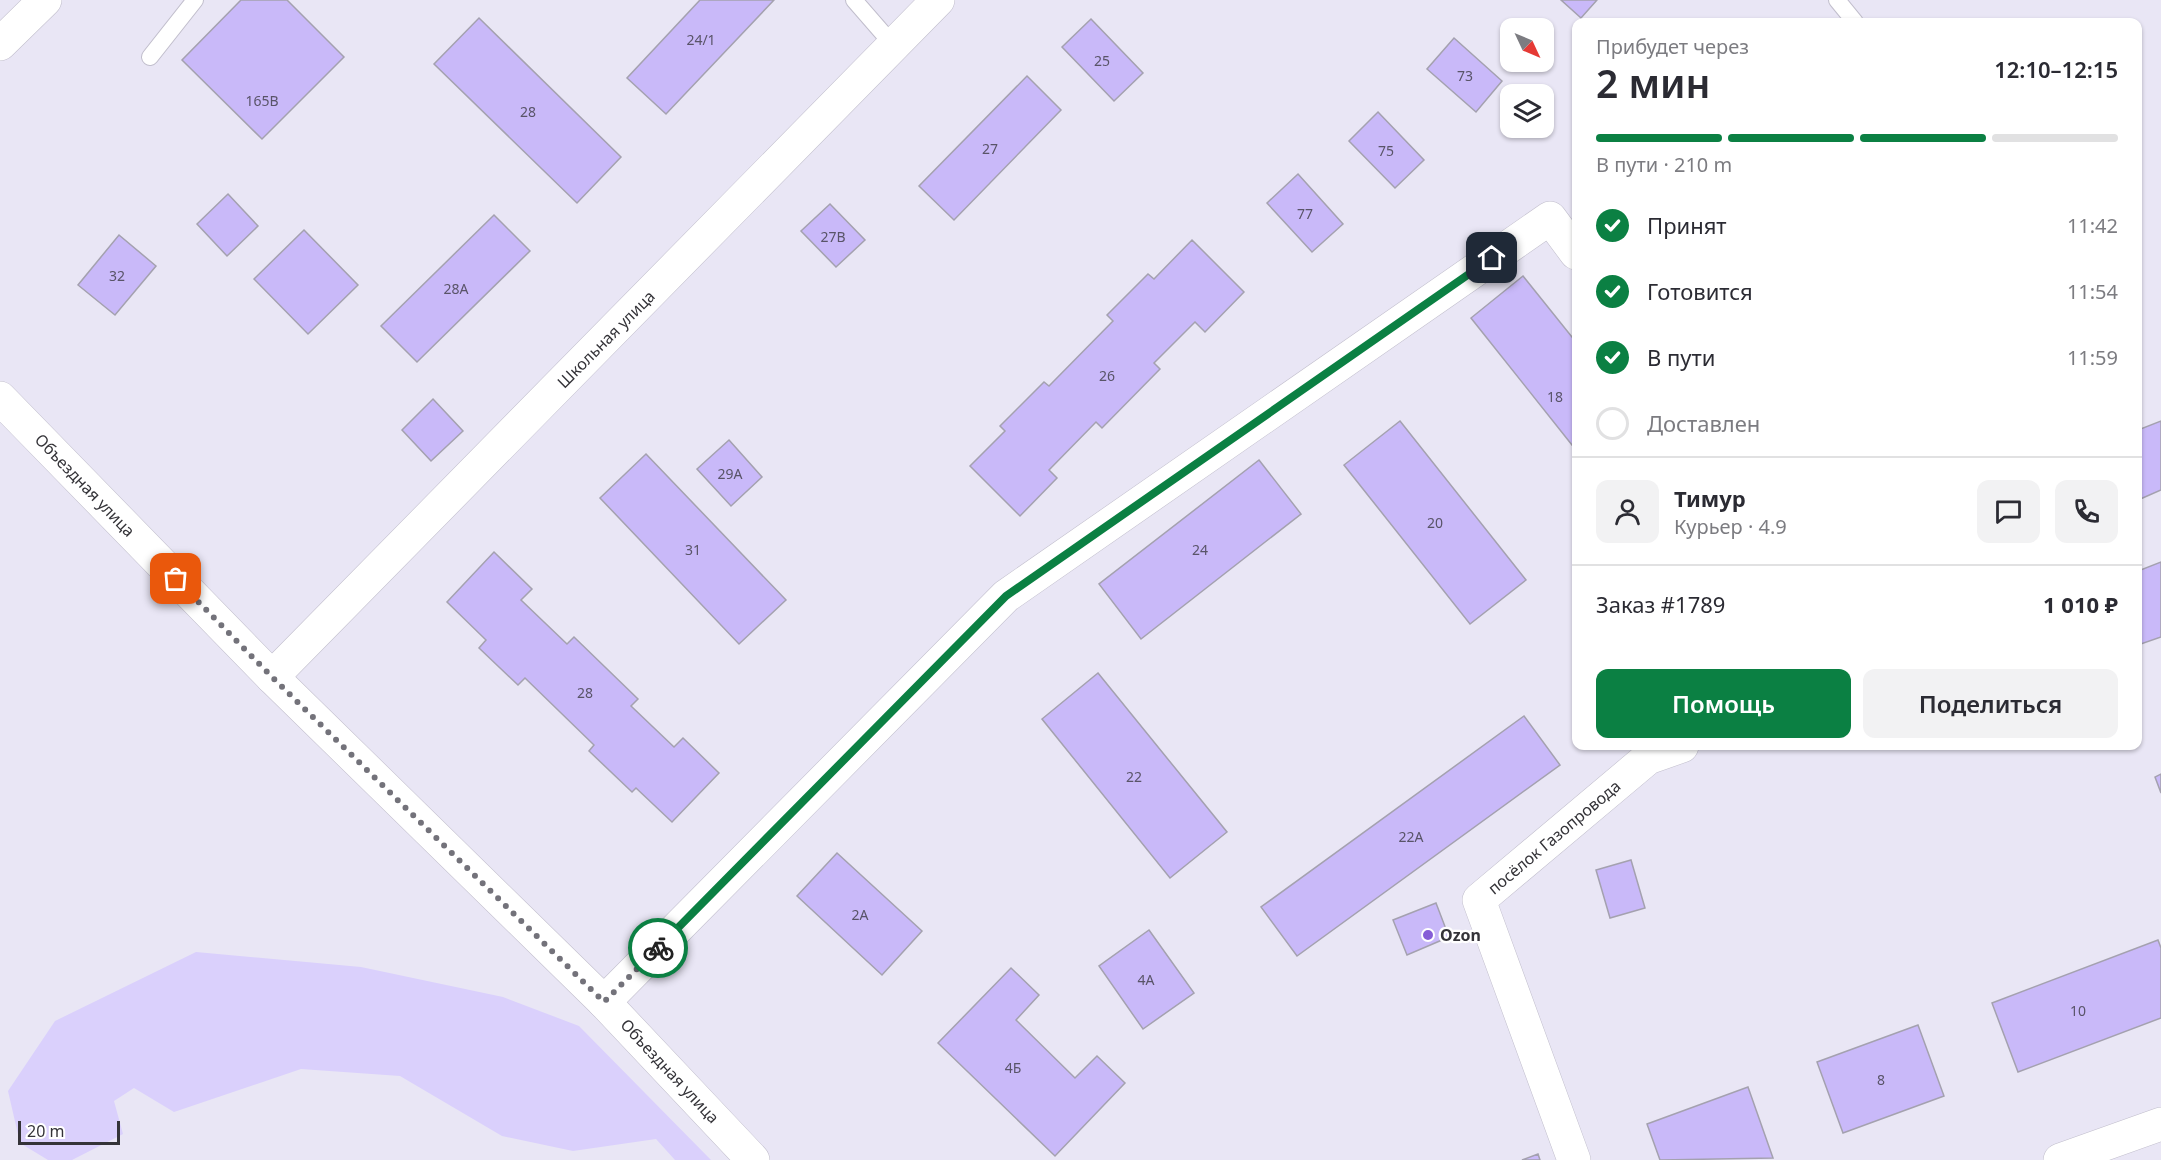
<!DOCTYPE html>
<html lang="ru">
<meta charset="utf-8">
<style>
:root{--surface:#fff;--page:#f2f2f3;--text:#2b2b33;--muted:#7c7c81;--line:#e1e1e2;--accent:#0b8043}
body{margin:0;font-family:"Noto Sans",sans-serif;background:var(--page);color:var(--text);height:100vh;display:flex;flex-direction:column;font-size:22px;white-space:nowrap}
*{box-sizing:border-box;margin:0}
p{font-size:20px;color:var(--muted)}
.icon{flex:none;width:33px;height:33px;fill:none;stroke:currentColor;stroke-width:2;stroke-linecap:round;stroke-linejoin:round}
.map{position:relative;flex:1;overflow:hidden}
.details{position:absolute;left:1572px;top:18px;width:570px;height:732px;display:flex;flex-direction:column;background:var(--surface);border-radius:12px;box-shadow:0 2px 4px #0004}
.details>*{flex:none}
.needle{width:39px;rotate:134deg}
.buttons{position:absolute;left:1500px;top:18px;display:grid;gap:12px}
.buttons a{display:grid;place-items:center;width:54px;height:54px;border-radius:12px;background:var(--surface);box-shadow:0 2px 4px #0004;font-size:30px}
.scale{position:absolute;left:18px;bottom:15px;width:102px;box-sizing:border-box;padding-left:6px;border:3px solid #343338;border-top:0;font-size:16px;line-height:21px;white-space:nowrap;color:#343338;-webkit-text-stroke:4px #fff;paint-order:stroke}
.pin{position:absolute;display:grid;place-items:center;width:51px;height:51px;color:#fff;margin:-26px;border-radius:12px;box-shadow:0 3px 9px #0006}
.courier{position:absolute;display:grid;place-items:center;width:60px;height:60px;margin:-30px;border:4px solid #0b8043;border-radius:50%;background:#fff;color:#222;box-shadow:0 2px 8px #0007}
.headline em{font-style:normal;font-weight:600}
.headline div{display:flex;flex-direction:column-reverse}
.headline{display:flex;align-items:center;justify-content:space-between;height:102px;padding:0 24px}
h1{font-size:39px;font-weight:600;line-height:45px}
.bar{display:grid;grid-template-columns:repeat(4,1fr);gap:9px 6px;align-content:center;height:72px;padding:0 24px}
.bar i{height:8px;border-radius:4px;background:var(--line)}
.bar .current{background:var(--accent)}
.bar p{grid-column:span 4}
.line{display:flex;align-items:center;gap:15px;padding:0 24px;border-top:2px solid var(--line)}
.line div{flex:1}
.round{display:grid;place-items:center;flex:none;width:63px;height:63px;border-radius:12px;background:var(--page)}
ol{padding:0 24px;list-style:none}
li{display:flex;align-items:center;gap:18px;height:66px}
li p{margin-inline-start:auto}
li .icon{padding:6px;border-radius:50%;background:var(--accent);color:#fff;stroke-width:4}
li:last-child{color:var(--muted)}
li i{width:33px;height:33px;border:3px solid var(--line);border-radius:50%}
.button{display:flex;gap:12px;margin-top:auto;padding:12px 24px}
.button a{flex:1;height:69px;border-radius:12px;background:var(--accent);color:#fff;font-size:24px;font-weight:600;line-height:69px;text-align:center}
.button a+a{background:var(--page);color:var(--text)}
.map>svg:first-child{display:block}
.green{fill:#dad0fc}
.building{fill:#c9b9f9;stroke:#a4a1af;stroke-width:1.5}
.lines{fill:none;stroke-linecap:round;stroke-linejoin:round}
.lane-casing{stroke:#c1becc;stroke-width:18}
.street-casing{stroke:#c1becc;stroke-width:34}
.secondary-casing{stroke:#c1becc;stroke-width:34}
.lane{stroke:#fff;stroke-width:16}
.street{stroke:#fff;stroke-width:33}
.secondary{stroke:#fff;stroke-width:33}
.done{stroke:#73727a;stroke-width:6;stroke-dasharray:0 10.8}
.route{stroke:#0b8043;stroke-width:8}
.poi-dot{fill:#865dd7;stroke:#fff;stroke-width:2}
.labels{text-anchor:middle;dominant-baseline:central;stroke-width:4.5;stroke-linejoin:round;paint-order:stroke}
.number-label{font-size:14px;fill:#595468}
.street-label{font-size:16px;fill:#343338;stroke:#fff}
.poi-label{font-size:16px;font-weight:bold;fill:#343338;stroke:#fff;text-anchor:start}
</style>
<div class="map">
<svg width="2161" height="1160" viewBox="0 0 2161 1160">
<rect width="100%" height="100%" fill="#e9e6f5"/>
<polygon class="green" points="196,952 361,967 503,997 579,1026 711,1160 675,1160 656,1139 573,1151 502,1136 400,1076 301,1069 174,1112 134,1088 114,1101 123,1134 72,1160 48,1160 20,1143 8,1091 55,1021"/>
<g class="building">
<polygon points="241,0 287,0 344,57 262,139 182,60"/>
<polygon points="700,0 774,0 666,114 627,78"/>
<polygon points="1561,0 1597,0 1581,18"/>
<polygon points="479,18 621,157 577,203 434,64"/>
<polygon points="1091,19 1143,73 1114,101 1062,47"/>
<polygon points="1454,38 1502,81 1476,112 1427,69"/>
<polygon points="1027,76 1061,110 954,220 919,186"/>
<polygon points="1378,112 1424,160 1395,188 1349,141"/>
<polygon points="1298,174 1343,224 1312,252 1267,203"/>
<polygon points="228,194 258,226 227,256 197,224"/>
<polygon points="830,204 865,240 836,267 801,231"/>
<polygon points="494,215 530,251 417,362 381,326"/>
<polygon points="304,230 358,285 308,334 254,279"/>
<polygon points="119,235 156,266 115,315 78,285"/>
<polygon points="1192,240 1244,292 1205,332 1195,322 1154,363 1160,369 1102,428 1096,422 1049,470 1057,478 1020,516 970,466 1005,431 1000,426 1044,382 1049,386 1113,321 1107,315 1148,274 1154,279"/>
<polygon points="1523,276 1576,342 1576,450 1471,318"/>
<polygon points="433,399 463,431 431,461 402,430"/>
<polygon points="1400,421 1526,580 1470,624 1344,465"/>
<polygon points="2161,421 2161,490 2138,500 2138,430"/>
<polygon points="729,440 762,477 731,506 697,469"/>
<polygon points="646,454 786,600 739,644 600,498"/>
<polygon points="1259,460 1301,514 1141,639 1099,584"/>
<polygon points="494,552 532,589 521,600 567,644 574,637 638,699 631,706 674,747 683,738 719,773 672,822 636,788 632,792 589,751 594,745 525,678 518,685 479,648 486,640 447,602"/>
<polygon points="2161,562 2161,637 2138,645 2138,571"/>
<polygon points="1098,673 1227,832 1170,878 1042,719"/>
<polygon points="1524,716 1560,765 1297,956 1261,907"/>
<polygon points="2161,774 2161,793 2155,777"/>
<polygon points="837,853 922,931 882,975 797,896"/>
<polygon points="1631,860 1645,908 1610,918 1596,870"/>
<polygon points="1436,903 1449,937 1407,955 1393,920"/>
<polygon points="1149,930 1194,993 1143,1029 1099,966"/>
<polygon points="2158,940 2161,948 2161,1018 2018,1072 1992,1003"/>
<polygon points="1011,968 1039,995 1016,1020 1075,1078 1097,1056 1125,1083 1055,1156 938,1043"/>
<polygon points="1918,1025 1944,1096 1843,1133 1817,1062"/>
<polygon points="1748,1087 1773,1158 1660,1160 1647,1124"/>
<polygon points="1538,1154 1540,1160 1522,1160"/>
</g>
<g class="lines">
<defs>
<g id="lane">
<polyline points="854,0 894,46"/>
<polyline points="1837,0 1855,22"/>
<polyline points="150,57 195,0"/>
</g>
<g id="street">
<polyline points="0,44 45,0"/>
<polyline points="0,398 272,677 604,1002 753,1160"/>
<polyline points="272,677 938,0"/>
<polyline points="604,1002 1006,596 1550,218 1576,253"/>
<polyline points="1574,1160 1479,900 1648,758 1682,746"/>
</g>
<polyline id="secondary" points="2060,1160 2161,1124"/>
</defs>
<use href="#lane" class="lane-casing"/>
<use href="#street" class="street-casing"/>
<use href="#secondary" class="secondary-casing"/>
<use href="#lane" class="lane"/>
<use href="#street" class="street"/>
<use href="#secondary" class="secondary"/>
</g>
<g class="lines">
<polyline class="done" points="176,579 272,677 604,1002 658,948"/>
<polyline class="route" points="658,948 1006,596 1492,258"/>
</g>
<circle class="poi-dot" cx="1428" cy="935" r="6"/>
<g class="labels">
<g class="number-label">
<text x="701" y="39">24/1</text>
<text x="1102" y="60">25</text>
<text x="1465" y="75">73</text>
<text x="262" y="100">165В</text>
<text x="528" y="111">28</text>
<text x="990" y="148">27</text>
<text x="1386" y="150">75</text>
<text x="1305" y="213">77</text>
<text x="833" y="236">27В</text>
<text x="117" y="275">32</text>
<text x="456" y="288">28А</text>
<text x="1107" y="375">26</text>
<text x="1555" y="396">18</text>
<text x="730" y="473">29А</text>
<text x="1435" y="522">20</text>
<text x="693" y="549">31</text>
<text x="1200" y="549">24</text>
<text x="585" y="692">28</text>
<text x="1134" y="776">22</text>
<text x="1411" y="836">22А</text>
<text x="860" y="914">2А</text>
<text x="1146" y="979">4А</text>
<text x="2078" y="1010">10</text>
<text x="1013" y="1067">4Б</text>
<text x="1881" y="1079">8</text>
</g>
<g class="street-label">
<text transform="translate(606 339) rotate(-45)">Школьная улица</text>
<text transform="translate(85 485) rotate(46)">Объездная улица</text>
<text transform="translate(1554 837) rotate(-40)">посёлок Газопровода</text>
<text transform="translate(670 1071) rotate(47)">Объездная улица</text>
</g>
<g class="poi-label">
<text x="1440" y="935">Ozon</text>
</g>
</g>
</svg>
<div class="buttons">
<a><svg class="needle" viewBox="-14 -14 28 28"><path d="M0-13l5 13h-10z" fill="#e53935"/><path d="M0 13l5-13h-10z" fill="#7c7c81"/></svg></a>
<a><svg class="icon" aria-label="layers" viewBox="0 0 24 24"><path d="M12 4l9 5-9 5-9-5zM3 14l9 5 9-5"/></svg></a>
</div>
<div class="scale">20 m</div>
<div class="pin" style="left:176px;top:579px;background:#ea580c"><svg class="icon" aria-label="bag" viewBox="0 0 24 24"><path d="M5 8h14l-1 12H6zM9 8a3 3 0 0 1 6 0"/></svg></div>
<div class="pin" style="left:1492px;top:258px;background:#1f2937"><svg class="icon" aria-label="home" viewBox="0 0 24 24"><path d="M3 11l9-7 9 7M6 9v11h12V9"/></svg></div>
<div class="courier" style="left:658px;top:948px"><svg class="icon" aria-label="bike" viewBox="0 0 24 24"><circle cx="6" cy="16" r="4"/><circle cx="18" cy="16" r="4"/><path d="M6 16l4-8h5l3 8M10 8l3 8H6M13 5h3"/></svg></div>
<section class="details">
<div class="headline"><div><h1>2 мин</h1><p>Прибудет через</p></div><em>12:10–12:15</em></div>
<div class="bar"><i class="current"></i><i class="current"></i><i class="current"></i><i></i><p>В пути · 210 m</p></div>
<ol>
<li><svg class="icon" aria-label="check" viewBox="0 0 24 24"><path d="M5 12l5 5 9-10"/></svg>Принят<p>11:42</p></li>
<li><svg class="icon" aria-label="check" viewBox="0 0 24 24"><path d="M5 12l5 5 9-10"/></svg>Готовится<p>11:54</p></li>
<li><svg class="icon" aria-label="check" viewBox="0 0 24 24"><path d="M5 12l5 5 9-10"/></svg>В пути<p>11:59</p></li>
<li><i></i>Доставлен</li>
</ol>
<div class="line" style="height:108px"><a class="round"><svg class="icon" aria-label="person" viewBox="0 0 24 24"><circle cx="12" cy="8" r="4"/><path d="M4 21q1-7 8-7t8 7"/></svg></a><div><b>Тимур</b><p>Курьер · 4.9</p></div><a class="round"><svg class="icon" aria-label="chat" viewBox="0 0 24 24"><path d="M4 5h16v11H9l-5 4z"/></svg></a><a class="round"><svg class="icon" aria-label="phone" viewBox="0 0 24 24"><path d="M5 4h4l2 5-3 2q2 4 5 5l2-3 5 2v4C11 20 4 13 5 4z"/></svg></a></div>
<div class="line" style="height:78px"><div>Заказ #1789</div><b>1 010 ₽</b></div>
<div class="button"><a>Помощь</a><a>Поделиться</a></div>
</section>
</div>
